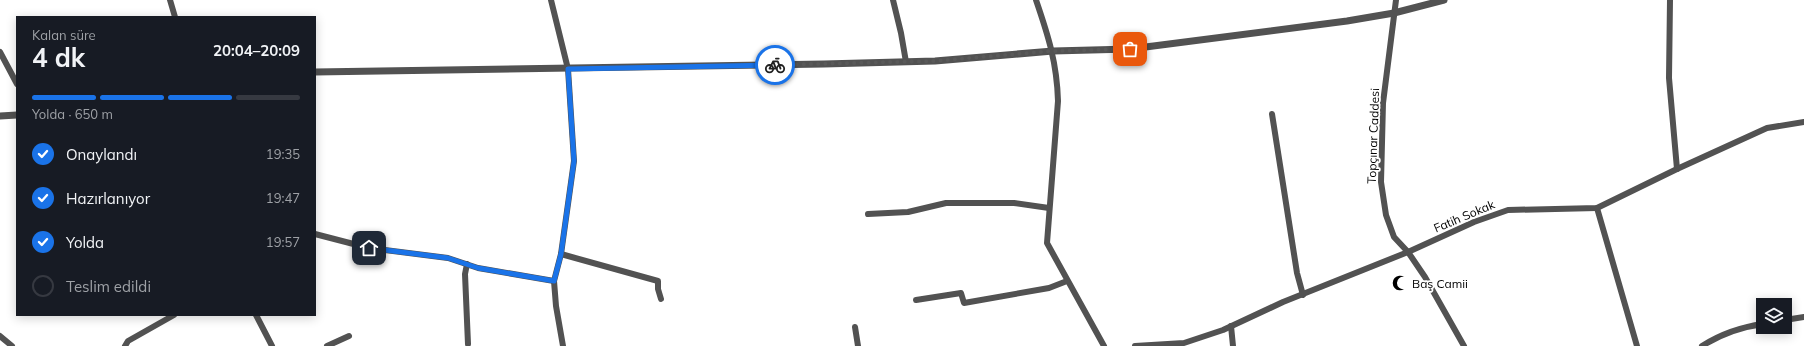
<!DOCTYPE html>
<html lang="tr">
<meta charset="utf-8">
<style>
:root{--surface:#171b24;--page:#20242c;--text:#f1f3f6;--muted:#9ea1a6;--line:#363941;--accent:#1a73e8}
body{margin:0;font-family:Mulish,sans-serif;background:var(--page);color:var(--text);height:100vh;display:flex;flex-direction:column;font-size:15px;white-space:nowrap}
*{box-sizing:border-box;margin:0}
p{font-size:13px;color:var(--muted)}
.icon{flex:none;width:22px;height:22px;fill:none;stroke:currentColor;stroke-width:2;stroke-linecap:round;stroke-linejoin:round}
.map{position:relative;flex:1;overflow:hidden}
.details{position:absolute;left:16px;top:16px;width:300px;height:300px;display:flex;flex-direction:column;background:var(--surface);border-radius:0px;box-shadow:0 2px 10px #0003}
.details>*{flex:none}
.fabs{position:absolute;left:1756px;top:298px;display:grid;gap:8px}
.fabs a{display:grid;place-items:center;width:36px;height:36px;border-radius:0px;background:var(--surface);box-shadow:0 2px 10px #0003;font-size:20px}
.pin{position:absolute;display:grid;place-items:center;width:34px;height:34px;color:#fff;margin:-17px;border-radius:8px;box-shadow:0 2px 6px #0006}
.courier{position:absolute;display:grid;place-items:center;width:40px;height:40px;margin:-20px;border:3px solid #1a73e8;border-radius:50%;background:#fff;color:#222;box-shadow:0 1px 5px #0007}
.overview em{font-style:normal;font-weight:700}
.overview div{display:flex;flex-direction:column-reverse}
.overview{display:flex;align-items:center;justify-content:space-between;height:68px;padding:0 16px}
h1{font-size:26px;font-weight:700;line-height:30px}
.bar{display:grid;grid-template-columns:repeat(4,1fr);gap:6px 4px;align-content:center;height:48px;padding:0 16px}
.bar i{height:5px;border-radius:3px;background:var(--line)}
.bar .current{background:var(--accent)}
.bar p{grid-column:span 4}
ol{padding:0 16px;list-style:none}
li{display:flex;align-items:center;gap:12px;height:44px}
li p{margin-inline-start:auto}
li .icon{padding:4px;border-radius:50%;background:var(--accent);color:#fff;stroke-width:4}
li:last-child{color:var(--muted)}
li i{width:22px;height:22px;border:2px solid var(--line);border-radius:50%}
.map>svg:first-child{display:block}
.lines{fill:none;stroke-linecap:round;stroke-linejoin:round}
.minor{stroke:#525252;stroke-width:6}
.tertiary{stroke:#525252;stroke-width:7}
.done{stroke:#595959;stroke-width:4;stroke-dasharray:0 7.2}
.route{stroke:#1a73e8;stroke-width:5}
.labels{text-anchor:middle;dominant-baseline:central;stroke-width:3.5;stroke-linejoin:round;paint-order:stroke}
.street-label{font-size:12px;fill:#000;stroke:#fff}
.poi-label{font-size:12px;fill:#000;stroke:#fff;text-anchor:start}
</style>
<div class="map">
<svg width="1804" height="346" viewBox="0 0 1804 346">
<rect width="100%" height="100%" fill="#fff"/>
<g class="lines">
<g class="minor">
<polyline points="170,0 175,17"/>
<polyline points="551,0 568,69 574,161 561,254 554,281 556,306 563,346"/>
<polyline points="893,0 901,33 906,62"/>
<path d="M1036 0C1048 35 1057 63 1058 101L1047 243 1104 346"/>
<polyline points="1396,0 1383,103 1381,182 1386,215 1394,237 1408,252 1425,277 1464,346"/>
<polyline points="1670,0 1669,78 1677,169"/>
<polyline points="0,52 17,84"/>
<polyline points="1272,114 1297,273 1303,295"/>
<polyline points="1597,208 1637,346"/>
<polyline points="868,214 908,212 946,203 1014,203 1049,208"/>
<polyline points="315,234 369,248 448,258 478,268 554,281"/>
<polyline points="561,254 658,281 658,289 661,299"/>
<polyline points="467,264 465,274 468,344"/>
<polyline points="916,300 961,293 964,303 1049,288 1067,281"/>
<polyline points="256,315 272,346"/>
<polyline points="1785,320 1804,317"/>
<polyline points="1231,326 1233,346"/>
<polyline points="855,327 858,346"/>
<polyline points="0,336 12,346"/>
<polyline points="125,346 128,341 174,315"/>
<polyline points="327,346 349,336"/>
<polyline points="1135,346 1184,343 1223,330 1283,302 1408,252 1474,222 1508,210 1597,208 1677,169 1767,128 1804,122"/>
<path d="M1702 346C1721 334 1741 327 1763 324"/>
</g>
<g class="tertiary">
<polyline points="315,72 824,64 935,61 1053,51 1130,49 1347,21 1394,13 1444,0"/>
<polyline points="0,116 17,115"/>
</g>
</g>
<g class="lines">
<polyline class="done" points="775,65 935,61 1052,51 1130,49"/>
<polyline class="route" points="369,248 448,258 478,268 554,281 561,254 574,161 568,69 775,65"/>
</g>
<defs>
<symbol id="mosque-bare" viewBox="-9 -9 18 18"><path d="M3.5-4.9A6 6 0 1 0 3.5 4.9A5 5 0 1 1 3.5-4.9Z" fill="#000" stroke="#fff" stroke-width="2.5" paint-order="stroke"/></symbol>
</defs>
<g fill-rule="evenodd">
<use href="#mosque-bare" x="1389" y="272" width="22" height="22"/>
</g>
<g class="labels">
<g class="street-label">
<text transform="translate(1373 136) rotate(-88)">Topçınar Caddesi</text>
<text transform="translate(1464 216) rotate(-23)">Fatih Sokak</text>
</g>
<g class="poi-label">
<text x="1412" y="283">Baş Camii</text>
</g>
</g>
</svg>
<div class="fabs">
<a><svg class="icon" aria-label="layers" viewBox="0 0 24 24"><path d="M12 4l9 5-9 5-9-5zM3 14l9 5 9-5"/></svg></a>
</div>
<div class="pin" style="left:1130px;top:49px;background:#ea580c"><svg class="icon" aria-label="bag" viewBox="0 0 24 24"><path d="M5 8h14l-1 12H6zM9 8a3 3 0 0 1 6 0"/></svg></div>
<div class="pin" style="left:369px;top:248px;background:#1f2937"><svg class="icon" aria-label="home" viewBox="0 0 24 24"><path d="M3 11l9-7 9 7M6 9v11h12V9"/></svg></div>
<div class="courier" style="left:775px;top:65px"><svg class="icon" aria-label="bike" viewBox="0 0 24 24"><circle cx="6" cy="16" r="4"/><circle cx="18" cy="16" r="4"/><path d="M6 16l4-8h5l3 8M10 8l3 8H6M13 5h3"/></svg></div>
<section class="details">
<div class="overview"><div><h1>4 dk</h1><p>Kalan süre</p></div><em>20:04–20:09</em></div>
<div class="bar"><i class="current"></i><i class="current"></i><i class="current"></i><i></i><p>Yolda · 650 m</p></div>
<ol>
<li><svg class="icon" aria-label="check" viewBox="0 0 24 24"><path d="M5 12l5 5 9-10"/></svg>Onaylandı<p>19:35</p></li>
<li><svg class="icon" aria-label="check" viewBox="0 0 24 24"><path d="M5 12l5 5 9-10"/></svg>Hazırlanıyor<p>19:47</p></li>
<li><svg class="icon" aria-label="check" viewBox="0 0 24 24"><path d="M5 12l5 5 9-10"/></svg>Yolda<p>19:57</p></li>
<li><i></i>Teslim edildi</li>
</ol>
</section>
</div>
